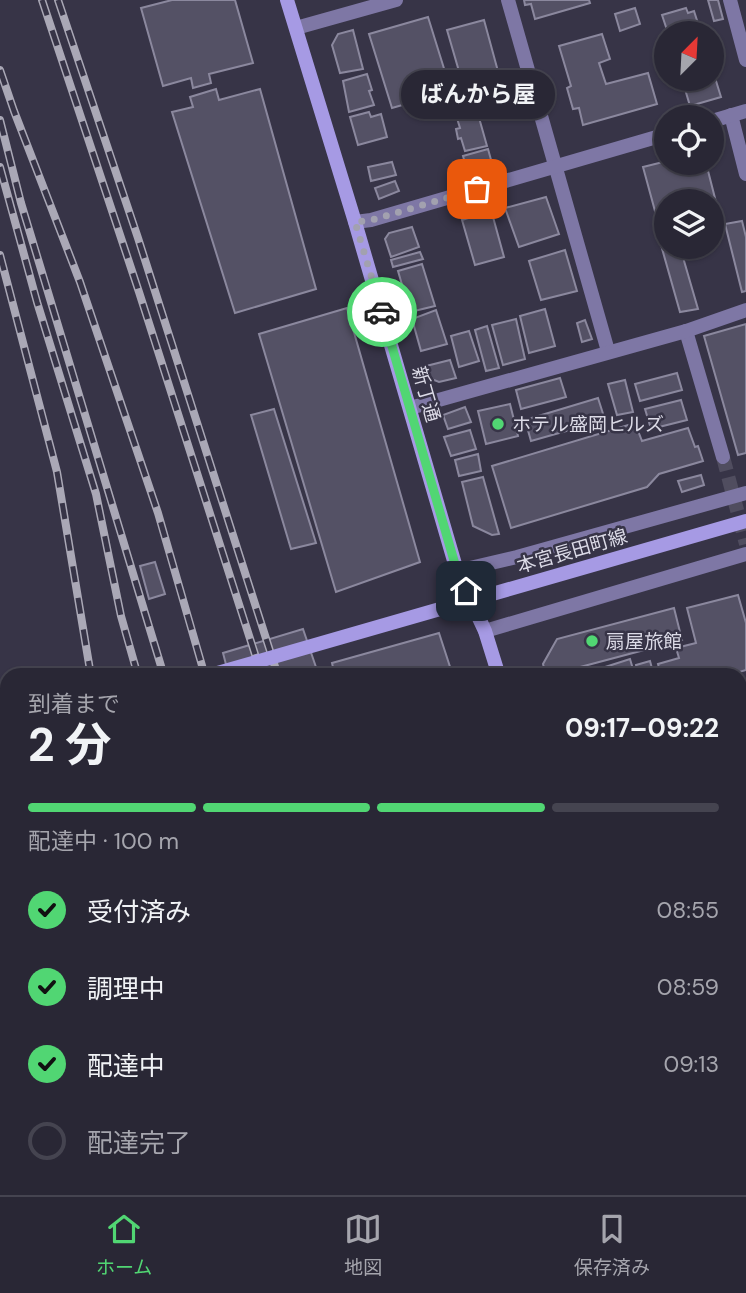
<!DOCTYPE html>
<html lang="ja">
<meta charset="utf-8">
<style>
:root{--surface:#292735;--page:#353341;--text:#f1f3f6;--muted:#a5a5ad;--line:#454450;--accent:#51d673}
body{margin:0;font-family:"DM Sans","Noto Sans JP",sans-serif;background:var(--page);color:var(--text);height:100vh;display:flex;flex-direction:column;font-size:26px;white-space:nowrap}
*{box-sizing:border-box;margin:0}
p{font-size:23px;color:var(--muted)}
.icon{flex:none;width:38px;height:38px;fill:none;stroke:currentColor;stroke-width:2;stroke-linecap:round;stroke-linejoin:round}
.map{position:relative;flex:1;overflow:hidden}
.panel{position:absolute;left:0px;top:668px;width:747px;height:527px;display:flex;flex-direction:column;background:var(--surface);border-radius:21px 21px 0 0;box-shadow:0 2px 5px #0004,0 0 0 2px var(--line)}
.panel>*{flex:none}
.needle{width:46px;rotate:24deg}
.tools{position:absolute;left:654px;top:21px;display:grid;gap:14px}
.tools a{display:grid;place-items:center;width:70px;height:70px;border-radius:50%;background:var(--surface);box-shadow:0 2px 5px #0004,0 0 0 2px var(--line);font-size:35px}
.pin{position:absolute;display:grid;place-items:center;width:60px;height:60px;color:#fff;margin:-30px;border-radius:14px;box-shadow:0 4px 10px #0006}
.courier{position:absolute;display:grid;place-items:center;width:70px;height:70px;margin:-35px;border:5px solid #51d673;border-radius:50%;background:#fff;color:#222;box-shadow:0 2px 9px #0007}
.bubble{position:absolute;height:49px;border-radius:24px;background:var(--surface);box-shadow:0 2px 5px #0004,0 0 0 2px var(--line);font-size:23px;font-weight:700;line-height:49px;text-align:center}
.head em{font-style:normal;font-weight:700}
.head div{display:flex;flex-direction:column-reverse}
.head{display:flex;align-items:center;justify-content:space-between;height:119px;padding:0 28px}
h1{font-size:46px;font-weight:700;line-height:52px}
.bar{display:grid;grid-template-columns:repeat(4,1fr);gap:10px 7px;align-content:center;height:84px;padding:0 28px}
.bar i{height:9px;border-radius:5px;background:var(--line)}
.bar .on{background:var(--accent)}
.bar p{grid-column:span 4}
ol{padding:0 28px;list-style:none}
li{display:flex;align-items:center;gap:21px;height:77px}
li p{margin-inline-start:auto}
li .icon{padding:7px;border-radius:50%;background:var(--accent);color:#111;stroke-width:4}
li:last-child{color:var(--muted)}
li i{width:38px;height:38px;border:4px solid var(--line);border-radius:50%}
.dock{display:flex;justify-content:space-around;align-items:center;height:98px;border-top:2px solid var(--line);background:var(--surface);font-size:19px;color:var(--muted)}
.dock a{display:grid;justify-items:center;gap:4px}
.dock .on{color:var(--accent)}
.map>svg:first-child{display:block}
.building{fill:#545165;stroke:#8b889e;stroke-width:2}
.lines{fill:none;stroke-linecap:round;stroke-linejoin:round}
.street-tunnel{stroke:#504d5f;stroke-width:14;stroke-dasharray:14 7;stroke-linecap:butt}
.lane{stroke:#7e77a5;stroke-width:8}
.street{stroke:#7e77a5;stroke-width:14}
.secondary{stroke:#a69ae4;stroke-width:14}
.primary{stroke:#c4bcf5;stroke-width:18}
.rail-casing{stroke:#aaa8b6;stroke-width:8}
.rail{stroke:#373447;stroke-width:5;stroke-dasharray:16;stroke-linecap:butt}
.secondary-bridge{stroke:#a69ae4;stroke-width:14}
.done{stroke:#a2a1af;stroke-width:7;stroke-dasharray:0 12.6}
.route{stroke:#51d673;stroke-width:9}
.poi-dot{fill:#51d673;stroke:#373447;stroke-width:2.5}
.labels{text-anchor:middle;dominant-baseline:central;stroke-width:5;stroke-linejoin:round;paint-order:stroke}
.street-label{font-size:19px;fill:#dcdbe7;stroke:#373447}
.poi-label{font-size:19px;fill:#dcdbe7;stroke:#373447;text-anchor:start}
</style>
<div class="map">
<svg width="746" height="1195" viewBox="0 0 746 1195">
<rect width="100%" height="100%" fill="#373447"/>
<g class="building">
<polygon points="172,0 235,0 253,63 209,74 211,83 193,88 191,78 163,86 141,8"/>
<polygon points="524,0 589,0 590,3 535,19 531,4 525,5"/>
<polygon points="708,0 718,0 723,19 714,21"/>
<polygon points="635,8 640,24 620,31 615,14"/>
<polygon points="686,8 688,13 694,11 701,33 668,33 662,15"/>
<polygon points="428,17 451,91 392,108 369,34"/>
<polygon points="484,20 499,75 463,85 447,30"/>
<polygon points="353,30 363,69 340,73 332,45 338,34"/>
<polygon points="602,34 610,59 599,63 606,84 648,73 657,104 583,125 579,108 573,109 567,88 571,86 559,46"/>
<polygon points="712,68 721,97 690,106 682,79 712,79"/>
<polygon points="367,74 372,90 369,91 374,105 349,112 343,81"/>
<polygon points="216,89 219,100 260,89 316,289 235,313 172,112 193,107 190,97"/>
<polygon points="472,93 487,146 465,151 461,138 458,139 456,129 460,128 451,99"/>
<polygon points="369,112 371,117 381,114 387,137 358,145 350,117"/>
<polygon points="488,149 493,167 468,174 463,156"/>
<polygon points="667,161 667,163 706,163 717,206 712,208 712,201 667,201 667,232 661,233 643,167"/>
<polygon points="392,162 396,175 371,181 368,167"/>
<polygon points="395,181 399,191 379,199 375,188"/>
<polygon points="546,197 559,234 519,247 505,208"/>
<polygon points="490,206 504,257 475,265 462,220 478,215 478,209"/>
<polygon points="742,221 746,237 746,291 742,292 725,224"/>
<polygon points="412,227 419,247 391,257 385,239 389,233"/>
<polygon points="667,243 667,247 680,247 698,309 680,312 661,245"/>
<polygon points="565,250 577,291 541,300 529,261"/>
<polygon points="420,252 423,259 393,267 391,260"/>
<polygon points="422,264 435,306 410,312 398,271"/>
<polygon points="347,308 420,562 336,592 259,334"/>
<polygon points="545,309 555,346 529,353 520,316"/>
<polygon points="436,310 447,344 421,351 412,319"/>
<polygon points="516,319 525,359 503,365 492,325"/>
<polygon points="585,320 592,339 582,342 577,323"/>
<polygon points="746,324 746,453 738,455 704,336"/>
<polygon points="487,326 499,368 486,371 475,330"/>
<polygon points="469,331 479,361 459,367 451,336"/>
<polygon points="450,360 456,378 439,382 429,378 426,366"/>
<polygon points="677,373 682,390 640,401 635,384"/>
<polygon points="560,378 566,397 521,409 516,390"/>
<polygon points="625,380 633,412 617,415 608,384"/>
<polygon points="598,398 605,420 531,441 525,420"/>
<polygon points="681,400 687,420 651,429 645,409"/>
<polygon points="510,404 518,436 486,444 478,411"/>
<polygon points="465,407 471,422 448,429 443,415"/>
<polygon points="274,409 316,543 291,549 251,415"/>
<polygon points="635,423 642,441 688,428 695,447 698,446 703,461 659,474 647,487 511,528 492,466"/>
<polygon points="470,430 476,449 451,456 444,437"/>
<polygon points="478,454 481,471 459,476 455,460"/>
<polygon points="701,475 704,485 682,492 678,481"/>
<polygon points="483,477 499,534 492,535 473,526 462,482"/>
<polygon points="155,562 165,594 149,599 140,566"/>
<polygon points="738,595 746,623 746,670 726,676 661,676 658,664 679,658 676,648 696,643 687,608"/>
<polygon points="674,608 682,640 569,670 571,676 546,676 543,664 557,639"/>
<polygon points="303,629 319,676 229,676 223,653"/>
<polygon points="439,633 453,676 335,676 332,663"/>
<polygon points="630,659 635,676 601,676 599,669"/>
<polygon points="650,661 654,676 638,676 636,665"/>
<polygon points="742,724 746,744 740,746 740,725"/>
<polygon points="746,911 746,943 740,945 740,913"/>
<polygon points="742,1080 746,1080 746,1141 740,1140 740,1091"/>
<polygon points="369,1188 504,1188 506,1195 371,1195"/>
</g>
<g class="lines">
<polyline class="street-tunnel" points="723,457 746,544"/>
<g class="lane">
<polyline points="0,869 7,871"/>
<polyline points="0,917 7,954"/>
<polyline points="0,979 7,969"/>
<polyline points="0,1028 7,1025"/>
</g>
<g class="street">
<polyline points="508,0 608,351"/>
<polyline points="730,0 746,60"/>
<polyline points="296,28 396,0"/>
<polyline points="731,115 746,174"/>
<polyline points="712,121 746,111"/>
<polyline points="355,222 371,220 667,134"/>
<polyline points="686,331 723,457"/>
<polyline points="410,408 686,331 746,310"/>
<polyline points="457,571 517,557 746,493"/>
<polyline points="485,631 746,554"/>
<polyline points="740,689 746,687"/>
<polyline points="740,830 746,822"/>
<polyline points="740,983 746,982"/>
</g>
<g class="secondary">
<polyline points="287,0 355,222 457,571 485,631 499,676"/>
<polyline points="0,737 7,735"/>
<polyline points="674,1188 675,1195"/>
</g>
<g class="primary">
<polyline points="740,1183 746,1184"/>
<polyline points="687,1188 698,1195"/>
</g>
<defs>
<g id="rail">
<polyline points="42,0 139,292 262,676"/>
<polyline points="58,0 138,238 278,676"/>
<polyline points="0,70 14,111 80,282 158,513 205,676"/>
<polyline points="0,120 21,203 164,676"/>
<polyline points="0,167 37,302 96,494 121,616 138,676"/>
<polyline points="0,255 57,472 91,676"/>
<polyline points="185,1188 187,1195"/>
<polyline points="285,1188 287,1195"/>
<polyline points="310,1188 312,1195"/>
<polyline points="354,1188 356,1195"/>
<polyline points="414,1188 416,1195"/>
<polyline points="430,1188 432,1195"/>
</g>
</defs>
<use href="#rail" class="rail-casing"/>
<use href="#rail" class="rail"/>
<polyline class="secondary-bridge" points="207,676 746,521"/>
</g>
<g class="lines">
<polyline class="done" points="382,312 355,222 372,220 477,189"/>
<polyline class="route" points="382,312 457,571 466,591"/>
</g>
<g class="poi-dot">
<circle cx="498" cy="424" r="7"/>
<circle cx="592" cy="641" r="7"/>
</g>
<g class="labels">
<g class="street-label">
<text transform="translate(426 394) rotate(74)">新丁通</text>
<text transform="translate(572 551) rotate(-16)">本宮長田町線</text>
</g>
<g class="poi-label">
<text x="512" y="424">ホテル盛岡ヒルズ</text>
<text x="606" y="641">扇屋旅館</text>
</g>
</g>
</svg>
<div class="tools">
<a><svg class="needle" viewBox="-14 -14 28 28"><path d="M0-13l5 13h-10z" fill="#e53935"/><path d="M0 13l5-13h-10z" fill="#a5a5ad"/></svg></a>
<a><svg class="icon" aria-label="locate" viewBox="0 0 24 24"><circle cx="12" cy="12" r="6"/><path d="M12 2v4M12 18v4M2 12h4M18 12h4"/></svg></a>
<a><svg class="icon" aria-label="layers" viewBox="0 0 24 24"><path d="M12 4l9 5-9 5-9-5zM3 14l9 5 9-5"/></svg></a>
</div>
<div class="pin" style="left:477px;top:189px;background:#ea580c"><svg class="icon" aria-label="bag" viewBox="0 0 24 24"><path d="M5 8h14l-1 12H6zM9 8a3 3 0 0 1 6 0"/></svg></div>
<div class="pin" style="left:466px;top:591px;background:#1f2937"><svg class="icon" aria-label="home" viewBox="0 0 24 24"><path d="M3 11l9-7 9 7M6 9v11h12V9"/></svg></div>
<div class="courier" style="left:382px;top:312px"><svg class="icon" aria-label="car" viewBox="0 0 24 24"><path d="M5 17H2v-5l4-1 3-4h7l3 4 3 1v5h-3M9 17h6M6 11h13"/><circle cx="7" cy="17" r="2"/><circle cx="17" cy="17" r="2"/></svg></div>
<div class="bubble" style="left:401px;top:70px;width:154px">ばんから屋</div>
<section class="panel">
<div class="head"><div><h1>2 分</h1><p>到着まで</p></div><em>09:17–09:22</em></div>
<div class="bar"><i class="on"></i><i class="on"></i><i class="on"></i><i></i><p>配達中 · 100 m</p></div>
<ol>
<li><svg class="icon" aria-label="check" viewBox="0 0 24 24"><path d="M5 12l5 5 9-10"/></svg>受付済み<p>08:55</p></li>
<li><svg class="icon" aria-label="check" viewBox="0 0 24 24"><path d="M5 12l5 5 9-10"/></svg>調理中<p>08:59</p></li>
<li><svg class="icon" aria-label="check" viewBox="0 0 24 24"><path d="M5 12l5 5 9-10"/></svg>配達中<p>09:13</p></li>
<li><i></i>配達完了</li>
</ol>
</section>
</div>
<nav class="dock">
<a class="on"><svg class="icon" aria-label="home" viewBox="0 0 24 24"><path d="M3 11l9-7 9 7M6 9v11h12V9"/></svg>ホーム</a>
<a><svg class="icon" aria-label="map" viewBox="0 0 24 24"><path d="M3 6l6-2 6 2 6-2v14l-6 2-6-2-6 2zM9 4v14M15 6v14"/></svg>地図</a>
<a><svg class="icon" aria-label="saved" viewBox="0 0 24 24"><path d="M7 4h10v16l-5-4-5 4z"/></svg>保存済み</a>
</nav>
